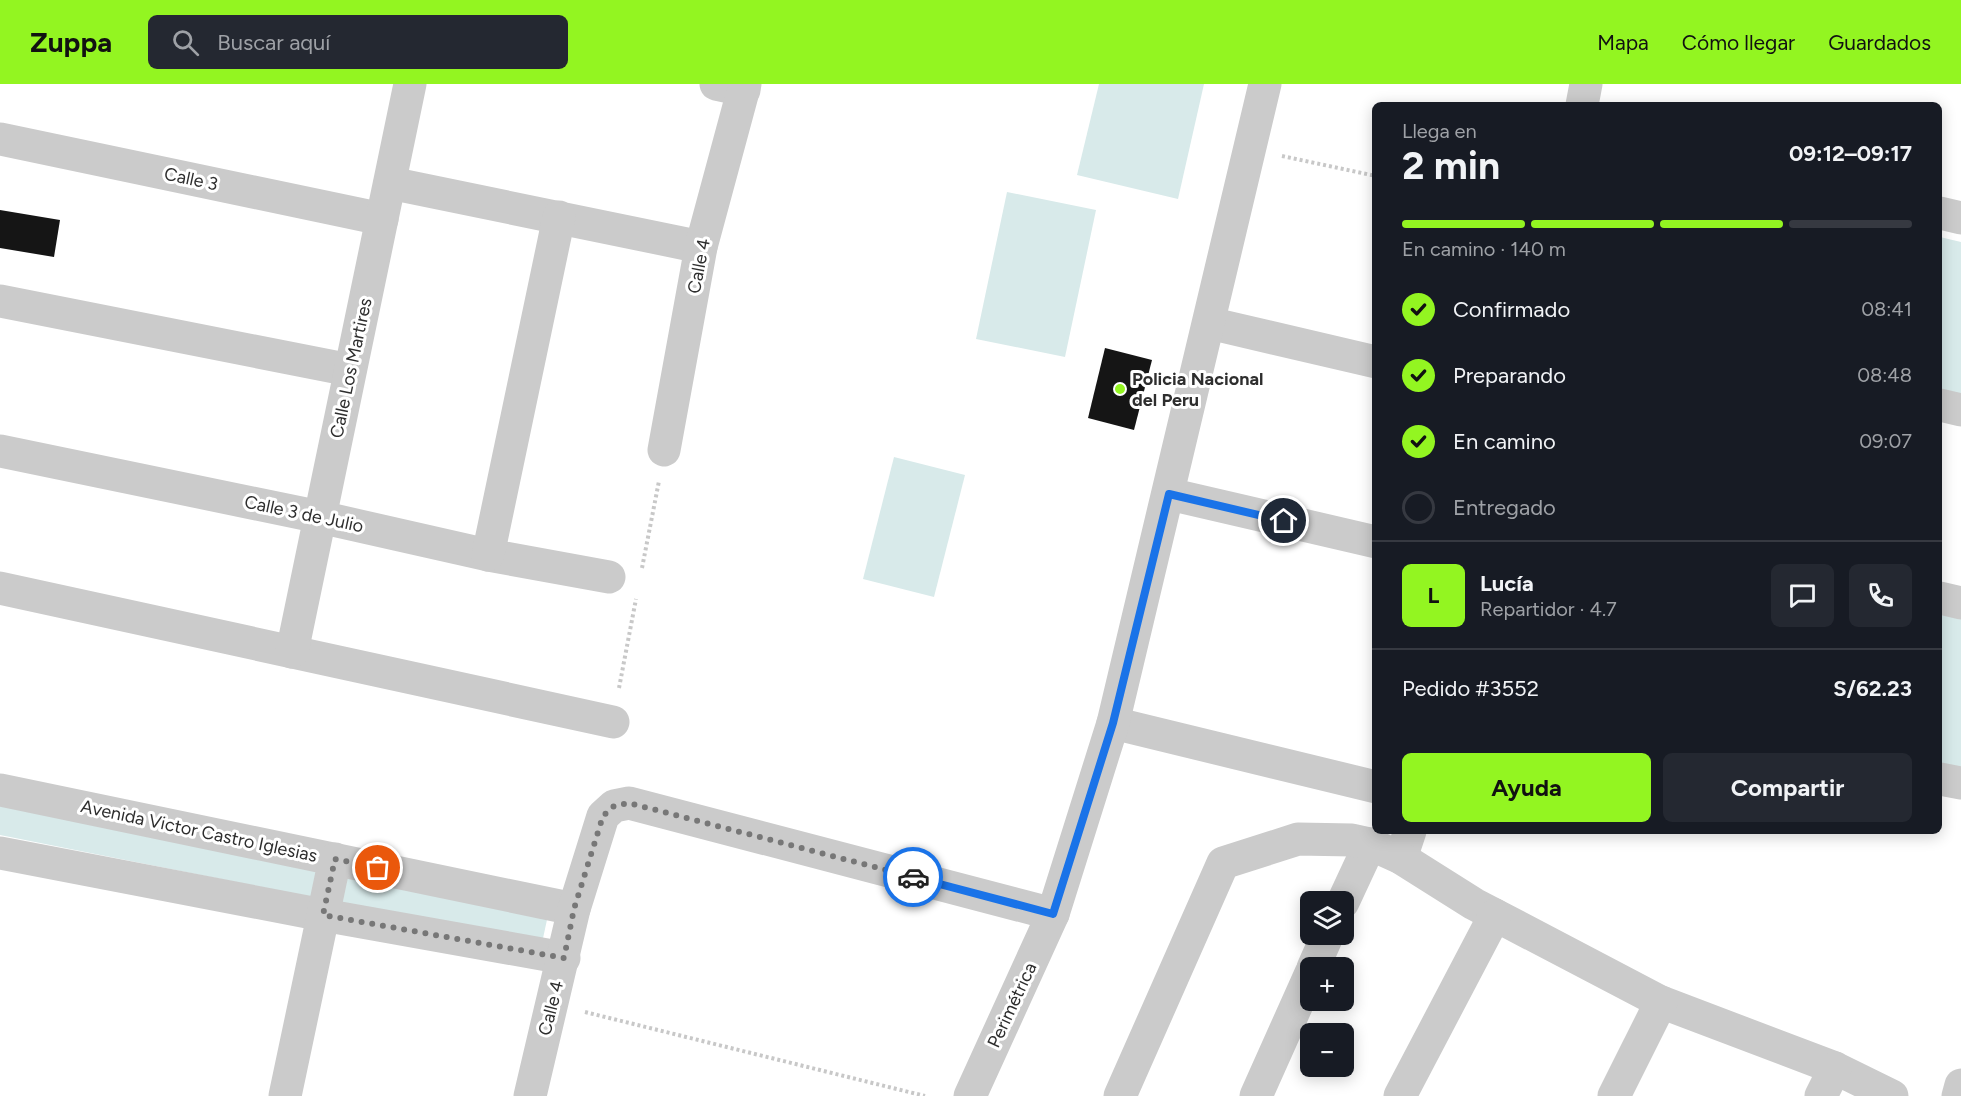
<!DOCTYPE html>
<html lang="es">
<meta charset="utf-8">
<style>
:root{--surface:#171b24;--page:#242831;--text:#f1f3f6;--muted:#9ea1a6;--line:#363941;--accent:#93f521}
body{margin:0;font-family:Figtree,sans-serif;background:var(--page);color:var(--text);height:100vh;display:flex;flex-direction:column;font-size:22px;white-space:nowrap}
*{box-sizing:border-box;margin:0}
p{font-size:20px;color:var(--muted)}
.icon{flex:none;width:33px;height:33px;fill:none;stroke:currentColor;stroke-width:2;stroke-linecap:round;stroke-linejoin:round}
.map{position:relative;flex:1;overflow:hidden}
.drawer{position:absolute;left:1372px;top:18px;width:570px;height:732px;display:flex;flex-direction:column;background:var(--surface);border-radius:9px;box-shadow:0 3px 15px #0003}
.drawer>*{flex:none}
.tools{position:absolute;left:1300px;top:807px;display:grid;gap:12px}
.tools a{display:grid;place-items:center;width:54px;height:54px;border-radius:9px;background:var(--surface);box-shadow:0 3px 15px #0003;font-size:30px}
.pin{position:absolute;display:grid;place-items:center;width:51px;height:51px;color:#fff;margin:-26px;border:3px solid #fff;border-radius:50%;box-shadow:0 2px 6px #0007}
.courier{position:absolute;display:grid;place-items:center;width:60px;height:60px;margin:-30px;border:4px solid #1a73e8;border-radius:50%;background:#fff;color:#222;box-shadow:0 2px 8px #0007}
.summary em{font-style:normal;font-weight:700}
.summary div{display:flex;flex-direction:column-reverse}
.summary{display:flex;align-items:center;justify-content:space-between;height:102px;padding:0 30px}
h1{font-size:39px;font-weight:700;line-height:45px}
.bar{display:grid;grid-template-columns:repeat(4,1fr);gap:9px 6px;align-content:center;height:72px;padding:0 30px}
.bar i{height:8px;border-radius:4px;background:var(--line)}
.bar .selected{background:var(--accent)}
.bar p{grid-column:span 4}
.line{display:flex;align-items:center;gap:15px;padding:0 30px;border-top:2px solid var(--line)}
.line div{flex:1}
.round{display:grid;place-items:center;flex:none;width:63px;height:63px;border-radius:9px;background:var(--page)}
ol{padding:0 30px;list-style:none}
li{display:flex;align-items:center;gap:18px;height:66px}
li p{margin-inline-start:auto}
li .icon{padding:6px;border-radius:50%;background:var(--accent);color:#111;stroke-width:4}
li:last-child{color:var(--muted)}
li i{width:33px;height:33px;border:3px solid var(--line);border-radius:50%}
.button{display:flex;gap:12px;margin-top:auto;padding:12px 30px}
.button a{flex:1;height:69px;border-radius:9px;background:var(--accent);color:#111;font-size:24px;font-weight:700;line-height:69px;text-align:center}
.button a+a{background:var(--page);color:var(--text)}
header{display:flex;align-items:center;gap:36px;box-sizing:border-box;height:84px;padding:0 30px;background:var(--accent);color:#111}
header strong{font-size:28px}
nav{display:flex;gap:33px;margin-inline-start:auto;font-size:21px}
.search{width:420px;height:54px;background:var(--page);display:flex;align-items:center;gap:15px;box-sizing:border-box;padding:0 21px;border-radius:9px;color:var(--muted);font-size:22px}
.map>svg:first-child{display:block}
.green{fill:#d8eaea}
.building{fill:#151515}
.lines{fill:none;stroke-linecap:round;stroke-linejoin:round}
.path{stroke:#c8c8c8;stroke-width:4;stroke-dasharray:3 3;stroke-linecap:butt}
.minor{stroke:#cbcbcb;stroke-width:33}
.done{stroke:#777;stroke-width:6;stroke-dasharray:0 10.8}
.route{stroke:#1a73e8;stroke-width:8}
.poi-dot{fill:#93f521;stroke:#fff;stroke-width:2}
.labels{text-anchor:middle;dominant-baseline:central;stroke-width:6;stroke-linejoin:round;paint-order:stroke}
.street-label{font-size:18px;fill:#2e2e2e;stroke:#fff}
.poi-label{font-size:18px;font-weight:bold;fill:#2e2e2e;stroke:#fff;text-anchor:start}
</style>
<header>
<strong>Zuppa</strong>
<div class="search"><svg class="icon" aria-label="search" viewBox="0 0 24 24"><circle cx="10" cy="10" r="6"/><path d="M15 15l6 6"/></svg>Buscar aquí</div>
<nav><a>Mapa</a><a>Cómo llegar</a><a>Guardados</a></nav>
</header>
<div class="map">
<svg width="1961" height="1012" viewBox="0 0 1961 1012">
<rect width="100%" height="100%" fill="#fff"/>
<g class="green">
<polygon points="1099,0 1204,0 1178,115 1077,91"/>
<polygon points="1007,108 1096,126 1065,273 976,255"/>
<polygon points="1940,153 1961,158 1961,319 1940,313"/>
<polygon points="894,373 965,391 934,513 863,495"/>
<polygon points="1940,529 1961,534 1961,688 1940,684"/>
<polygon points="0,721 548,831 542,859 0,751"/>
</g>
<g class="building">
<polygon points="0,126 60,136 54,173 0,164"/>
<polygon points="1105,264 1152,276 1134,346 1088,334"/>
</g>
<g class="lines">
<g class="path">
<polyline points="1282,72 1376,92"/>
<polyline points="642,484 659,397"/>
<polyline points="619,604 636,515"/>
<polyline points="585,928 925,1012"/>
</g>
<g class="minor">
<polyline points="716,0 744,6"/>
<polyline points="1582,21 1586,0"/>
<polyline points="0,55 382,135"/>
<polyline points="390,99 701,163"/>
<polyline points="1940,129 1961,134"/>
<polyline points="0,217 350,286"/>
<polyline points="1209,239 1376,278"/>
<polyline points="1940,321 1961,326"/>
<polyline points="664,366 701,163 745,0"/>
<polyline points="0,367 320,433 488,471 609,493"/>
<polyline points="1169,410 1376,458"/>
<polyline points="488,471 559,133"/>
<polyline points="0,504 613,638"/>
<polyline points="1940,514 1961,519"/>
<polyline points="292,568 410,0"/>
<polyline points="1113,639 1376,703"/>
<polyline points="1940,695 1961,699"/>
<polyline points="0,706 574,825"/>
<polyline points="0,769 323,831 564,874"/>
<polyline points="1401,774 1410,747"/>
<polyline points="1343,818 1370,760"/>
<polyline points="1313,884 1328,850"/>
<polyline points="285,1012 335,775"/>
<polyline points="530,1012 574,825 603,732 614,722 629,719 1053,830"/>
<polyline points="970,1012 1053,830 1113,639 1265,0"/>
<polyline points="1120,1012 1223,779 1298,755 1352,756 1370,760 1401,774 1474,820 1661,918 1835,984 1892,1012"/>
<polyline points="1256,1012 1311,889"/>
<polyline points="1400,1012 1495,831"/>
<polyline points="1614,1012 1661,918"/>
<polyline points="1821,1012 1835,984"/>
<polyline points="1958,1012 1961,1001"/>
</g>
</g>
<g class="lines">
<polyline class="done" points="378,784 335,775 323,831 564,874 574,825 603,732 614,722 629,719 913,793"/>
<polyline class="route" points="913,793 1053,830 1113,639 1169,410 1284,437"/>
</g>
<circle class="poi-dot" cx="1120" cy="305" r="6"/>
<g class="labels">
<g class="street-label">
<text transform="translate(191 95) rotate(12)">Calle 3</text>
<text transform="translate(699 182) rotate(-79)">Calle 4</text>
<text transform="translate(351 284) rotate(-78)">Calle Los Martires</text>
<text transform="translate(304 430) rotate(12)">Calle 3 de Julio</text>
<text transform="translate(199 747) rotate(12)">Avenida Victor Castro Iglesias</text>
<text transform="translate(1012 921) rotate(-65)">Perimétrica</text>
<text transform="translate(551 924) rotate(-76)">Calle 4</text>
</g>
<g class="poi-label">
<text x="1132" y="295">Policia Nacional<tspan x="1132" dy="21">del Peru</tspan></text>
</g>
</g>
</svg>
<div class="tools">
<a><svg class="icon" aria-label="layers" viewBox="0 0 24 24"><path d="M12 4l9 5-9 5-9-5zM3 14l9 5 9-5"/></svg></a>
<a>+</a>
<a>−</a>
</div>
<div class="pin" style="left:378px;top:784px;background:#ea580c"><svg class="icon" aria-label="bag" viewBox="0 0 24 24"><path d="M5 8h14l-1 12H6zM9 8a3 3 0 0 1 6 0"/></svg></div>
<div class="pin" style="left:1284px;top:437px;background:#1f2937"><svg class="icon" aria-label="home" viewBox="0 0 24 24"><path d="M3 11l9-7 9 7M6 9v11h12V9"/></svg></div>
<div class="courier" style="left:913px;top:793px"><svg class="icon" aria-label="car" viewBox="0 0 24 24"><path d="M5 17H2v-5l4-1 3-4h7l3 4 3 1v5h-3M9 17h6M6 11h13"/><circle cx="7" cy="17" r="2"/><circle cx="17" cy="17" r="2"/></svg></div>
<section class="drawer">
<div class="summary"><div><h1>2 min</h1><p>Llega en</p></div><em>09:12–09:17</em></div>
<div class="bar"><i class="selected"></i><i class="selected"></i><i class="selected"></i><i></i><p>En camino · 140 m</p></div>
<ol>
<li><svg class="icon" aria-label="check" viewBox="0 0 24 24"><path d="M5 12l5 5 9-10"/></svg>Confirmado<p>08:41</p></li>
<li><svg class="icon" aria-label="check" viewBox="0 0 24 24"><path d="M5 12l5 5 9-10"/></svg>Preparando<p>08:48</p></li>
<li><svg class="icon" aria-label="check" viewBox="0 0 24 24"><path d="M5 12l5 5 9-10"/></svg>En camino<p>09:07</p></li>
<li><i></i>Entregado</li>
</ol>
<div class="line" style="height:108px"><b class="round" style="background:var(--accent);color:#111">L</b><div><b>Lucía</b><p>Repartidor · 4.7</p></div><a class="round"><svg class="icon" aria-label="chat" viewBox="0 0 24 24"><path d="M4 5h16v11H9l-5 4z"/></svg></a><a class="round"><svg class="icon" aria-label="phone" viewBox="0 0 24 24"><path d="M5 4h4l2 5-3 2q2 4 5 5l2-3 5 2v4C11 20 4 13 5 4z"/></svg></a></div>
<div class="line" style="height:78px"><div>Pedido #3552</div><b>S/62.23</b></div>
<div class="button"><a>Ayuda</a><a>Compartir</a></div>
</section>
</div>
